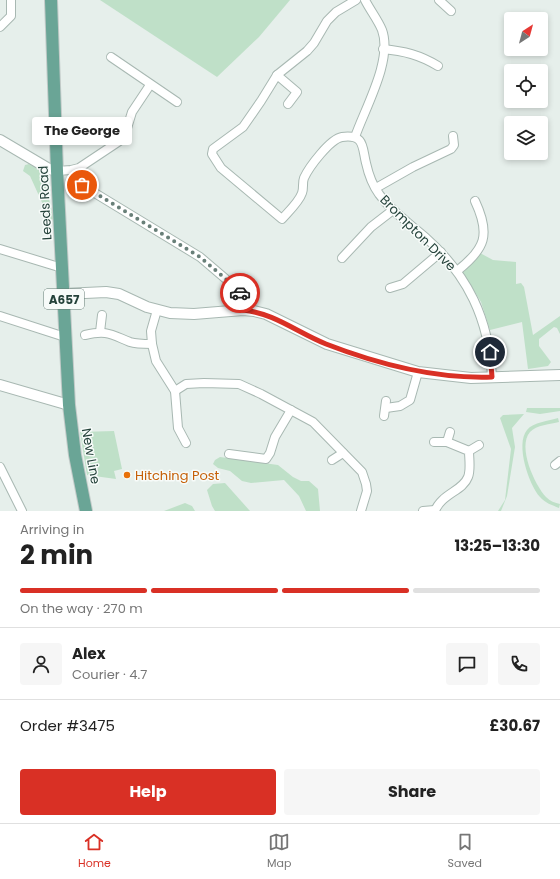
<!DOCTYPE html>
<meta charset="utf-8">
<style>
:root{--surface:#fff;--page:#f6f6f6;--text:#222;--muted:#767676;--line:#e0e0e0;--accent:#d93025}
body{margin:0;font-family:Poppins,sans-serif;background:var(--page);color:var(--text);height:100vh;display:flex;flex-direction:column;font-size:15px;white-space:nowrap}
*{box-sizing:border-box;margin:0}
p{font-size:13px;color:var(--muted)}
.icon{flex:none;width:22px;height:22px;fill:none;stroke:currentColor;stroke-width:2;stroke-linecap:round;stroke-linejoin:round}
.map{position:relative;height:511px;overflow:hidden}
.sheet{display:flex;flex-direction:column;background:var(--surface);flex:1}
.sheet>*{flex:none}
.needle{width:26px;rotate:36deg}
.controls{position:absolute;left:504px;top:12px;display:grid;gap:8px}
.controls a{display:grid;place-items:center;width:44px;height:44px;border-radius:4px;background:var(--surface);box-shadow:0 2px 6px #0003;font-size:20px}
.pin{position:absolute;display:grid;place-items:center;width:34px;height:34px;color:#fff;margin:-17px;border:2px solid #fff;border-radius:50%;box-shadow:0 1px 4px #0007}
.courier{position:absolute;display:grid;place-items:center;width:40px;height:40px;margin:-20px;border:3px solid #d93025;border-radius:50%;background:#fff;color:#222;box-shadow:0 1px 5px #0007}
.bubble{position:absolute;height:28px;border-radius:4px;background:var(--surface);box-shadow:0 2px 6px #0003;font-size:13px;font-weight:700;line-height:28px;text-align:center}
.overview em{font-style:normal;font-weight:700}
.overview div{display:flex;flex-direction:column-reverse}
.overview{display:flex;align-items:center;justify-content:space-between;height:68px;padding:0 20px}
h1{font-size:26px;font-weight:700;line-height:30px}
.bar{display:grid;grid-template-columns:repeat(4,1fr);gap:6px 4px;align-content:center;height:48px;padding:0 20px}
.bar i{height:5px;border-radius:3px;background:var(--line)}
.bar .current{background:var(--accent)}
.bar p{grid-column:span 4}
.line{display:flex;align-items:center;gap:10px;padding:0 20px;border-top:1px solid var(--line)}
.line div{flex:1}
.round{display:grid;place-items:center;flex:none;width:42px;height:42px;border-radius:4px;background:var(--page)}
.action{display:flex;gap:8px;margin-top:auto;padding:8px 20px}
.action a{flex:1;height:46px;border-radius:4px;background:var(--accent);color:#fff;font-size:16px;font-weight:700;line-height:46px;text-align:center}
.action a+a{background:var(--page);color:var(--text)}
.tabs{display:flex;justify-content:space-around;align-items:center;height:56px;border-top:1px solid var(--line);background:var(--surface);font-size:11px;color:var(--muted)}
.tabs a{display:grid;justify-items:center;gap:2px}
.tabs .current{color:var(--accent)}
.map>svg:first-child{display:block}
.green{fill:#bfe0c8}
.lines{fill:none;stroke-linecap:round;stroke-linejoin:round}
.minor-casing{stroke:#a8b8b2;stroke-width:10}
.tertiary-casing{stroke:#a8b8b2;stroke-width:12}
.primary-casing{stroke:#c2cac8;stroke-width:14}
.minor{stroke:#fff;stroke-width:8}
.tertiary{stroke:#fff;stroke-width:10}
.primary{stroke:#6aa596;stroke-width:12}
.done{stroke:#687f78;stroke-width:4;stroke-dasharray:0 7.2}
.route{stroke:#d93025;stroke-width:5}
.food-dot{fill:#e8710a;stroke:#f7fbf9;stroke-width:1.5}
.labels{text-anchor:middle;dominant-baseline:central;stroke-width:3;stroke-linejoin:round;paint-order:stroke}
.shield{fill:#f7fbf9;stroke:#637a73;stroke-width:1}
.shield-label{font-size:12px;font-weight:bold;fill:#24423a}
.street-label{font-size:13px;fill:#24423a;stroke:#f7fbf9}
.food-label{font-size:13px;fill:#c56008;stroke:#f7fbf9;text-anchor:start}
</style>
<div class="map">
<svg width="560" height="511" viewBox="0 0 560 511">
<rect width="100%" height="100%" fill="#e6efeb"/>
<g class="green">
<polygon points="100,0 290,0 259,37 217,77"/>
<polygon points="29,164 38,169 43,175 54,219 50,220 30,176 23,171 25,165"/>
<polygon points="480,253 493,260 516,262 516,284 521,283 524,287 533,335 560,316 560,334 557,328 554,327 539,339 539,346 551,362 548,366 528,369 522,322 490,330 481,302 462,271"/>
<polygon points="527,408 560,408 560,411 540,414 526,412"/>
<polygon points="524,414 512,428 515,447 507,496 501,511 498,511 505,500 511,449 500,418 503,415"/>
<path d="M558 418 559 422C551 424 536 425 530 432 517 447 535 485 546 497 550 501 555 503 560 504L559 508C552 505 545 503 540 497 529 485 515 444 527 430 533 422 549 421 558 418Z"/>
<polygon points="114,431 122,469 114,471 116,479 87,475 80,432"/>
<polygon points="220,457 278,465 293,477 301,481 309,481 318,489 320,511 306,511 299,496 284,480 251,483 242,481 230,471 218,468 213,464 215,460"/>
<polygon points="225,483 250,511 215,511 212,506 207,490 213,484"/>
<polygon points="185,503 192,506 195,511 164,511"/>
</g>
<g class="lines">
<defs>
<g id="minor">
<polyline points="439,0 451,11"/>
<polyline points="0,27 11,16 11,0"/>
<path d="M383 49C404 51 420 55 438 66"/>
<polyline points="111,57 177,102"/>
<polyline points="277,75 307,51 314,43 327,21 336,12 356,0"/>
<path d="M288 104 297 92 277 75 261 101 243 127 213 149 212 154 221 168 282 219C288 212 299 202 302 193 304 188 302 183 304 178 309 167 330 139 342 137 365 134 362 147 366 163 368 172 373 186 379 194 391 211 409 223 425 237 468 275 489 319 492 377"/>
<path d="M355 137C365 108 393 60 382 30 378 20 370 10 365 0"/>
<polyline points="57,171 71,170 79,168 124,138 132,112 150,85"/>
<polyline points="75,181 200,257 234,286 241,295 243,310"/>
<polyline points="82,185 88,175"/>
<polyline points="376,188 413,167 451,149 454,145 453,136"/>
<polyline points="0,249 62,268"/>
<polyline points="342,258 371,227 393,210"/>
<path d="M457 271C485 249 491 235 475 201"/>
<polyline points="390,288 403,284 441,252"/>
<polyline points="157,310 151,331 152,344 156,361 175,391 178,428 186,443"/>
<polyline points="0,316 65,337"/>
<polyline points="100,332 102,315"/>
<path d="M85 335C107 330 110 334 130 342 136 344 145 344 152 344"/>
<polyline points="175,391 186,384 204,383 239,384 261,394 313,422 362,472 366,484 367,491 361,511"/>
<polyline points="386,408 400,406 410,400 418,372"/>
<polyline points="384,416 386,401"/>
<path d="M434 442H447L469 451C469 458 471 470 468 477 463 491 441 494 435 511"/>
<polyline points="447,442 450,432"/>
<polyline points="469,451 479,445"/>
<polyline points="229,454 266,459 270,453 275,437 291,410"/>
<polyline points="332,460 343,453"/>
<polyline points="555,465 560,461"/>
<polyline points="0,467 22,511"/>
<polyline points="423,511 435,510"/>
</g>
<g id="tertiary">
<polyline points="0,140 49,169 57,171"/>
<polyline points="64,294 106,292 119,294 147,307 170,313 194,314 243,310 254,311 266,314 327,344 418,372 471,378 560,375"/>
<polyline points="0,385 69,405"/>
</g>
<polyline id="primary" points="51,0 57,171 69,405 75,455 86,511"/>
</defs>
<use href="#minor" class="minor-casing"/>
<use href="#tertiary" class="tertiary-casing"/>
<use href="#primary" class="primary-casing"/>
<use href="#minor" class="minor"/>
<use href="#tertiary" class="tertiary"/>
<use href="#primary" class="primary"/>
</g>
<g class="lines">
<polyline class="done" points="82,185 200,257 234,286 240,293"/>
<path class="route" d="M240 293 243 310C274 313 298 333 326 344 380 365 435 379 492 377L490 352"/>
</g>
<circle class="food-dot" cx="127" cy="475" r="4"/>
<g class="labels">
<rect class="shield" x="44" y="289" width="40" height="20" rx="3"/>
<g class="shield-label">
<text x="64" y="299">A657</text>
</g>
<g class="street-label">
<text transform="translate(45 203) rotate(-93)">Leeds Road</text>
<text transform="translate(418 233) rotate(45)">Brompton Drive</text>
<text transform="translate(91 456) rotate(80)">New Line</text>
</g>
<g class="food-label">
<text x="135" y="475">Hitching Post</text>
</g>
</g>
</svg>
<div class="controls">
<a><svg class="needle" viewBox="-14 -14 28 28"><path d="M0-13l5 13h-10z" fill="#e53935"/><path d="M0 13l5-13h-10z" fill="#767676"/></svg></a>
<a><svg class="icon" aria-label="locate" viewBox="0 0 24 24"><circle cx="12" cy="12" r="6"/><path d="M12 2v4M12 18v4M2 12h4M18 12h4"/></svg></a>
<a><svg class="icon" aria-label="layers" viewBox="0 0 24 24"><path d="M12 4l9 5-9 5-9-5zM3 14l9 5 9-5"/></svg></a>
</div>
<div class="pin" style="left:82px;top:185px;background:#ea580c"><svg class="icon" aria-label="bag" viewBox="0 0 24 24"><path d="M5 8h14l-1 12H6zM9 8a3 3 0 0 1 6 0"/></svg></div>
<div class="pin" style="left:490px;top:352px;background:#1f2937"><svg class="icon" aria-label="home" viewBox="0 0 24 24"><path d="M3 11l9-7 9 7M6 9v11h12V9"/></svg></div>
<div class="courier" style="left:240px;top:293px"><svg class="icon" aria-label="car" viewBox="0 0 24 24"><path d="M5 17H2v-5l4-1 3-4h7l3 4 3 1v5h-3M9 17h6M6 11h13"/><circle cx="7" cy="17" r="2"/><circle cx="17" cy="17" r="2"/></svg></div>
<div class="bubble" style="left:32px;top:117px;width:100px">The George</div>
</div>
<section class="sheet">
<div class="overview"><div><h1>2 min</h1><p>Arriving in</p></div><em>13:25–13:30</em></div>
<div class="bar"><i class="current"></i><i class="current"></i><i class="current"></i><i></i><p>On the way · 270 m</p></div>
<div class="line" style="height:72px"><a class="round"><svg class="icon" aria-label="person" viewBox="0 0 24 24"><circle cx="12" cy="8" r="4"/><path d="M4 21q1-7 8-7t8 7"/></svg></a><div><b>Alex</b><p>Courier · 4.7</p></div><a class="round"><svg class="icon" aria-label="chat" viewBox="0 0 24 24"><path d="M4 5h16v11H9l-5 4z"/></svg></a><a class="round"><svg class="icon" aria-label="phone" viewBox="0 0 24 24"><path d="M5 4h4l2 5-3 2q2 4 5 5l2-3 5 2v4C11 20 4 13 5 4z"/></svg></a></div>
<div class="line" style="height:52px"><div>Order #3475</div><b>£30.67</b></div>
<div class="action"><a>Help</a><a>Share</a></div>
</section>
<nav class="tabs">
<a class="current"><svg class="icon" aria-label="home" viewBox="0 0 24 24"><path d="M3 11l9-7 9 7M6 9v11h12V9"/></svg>Home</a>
<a><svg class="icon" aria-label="map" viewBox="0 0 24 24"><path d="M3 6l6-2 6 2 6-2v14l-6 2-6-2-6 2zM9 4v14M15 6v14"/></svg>Map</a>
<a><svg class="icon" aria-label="saved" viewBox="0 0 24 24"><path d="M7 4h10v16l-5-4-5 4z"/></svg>Saved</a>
</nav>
